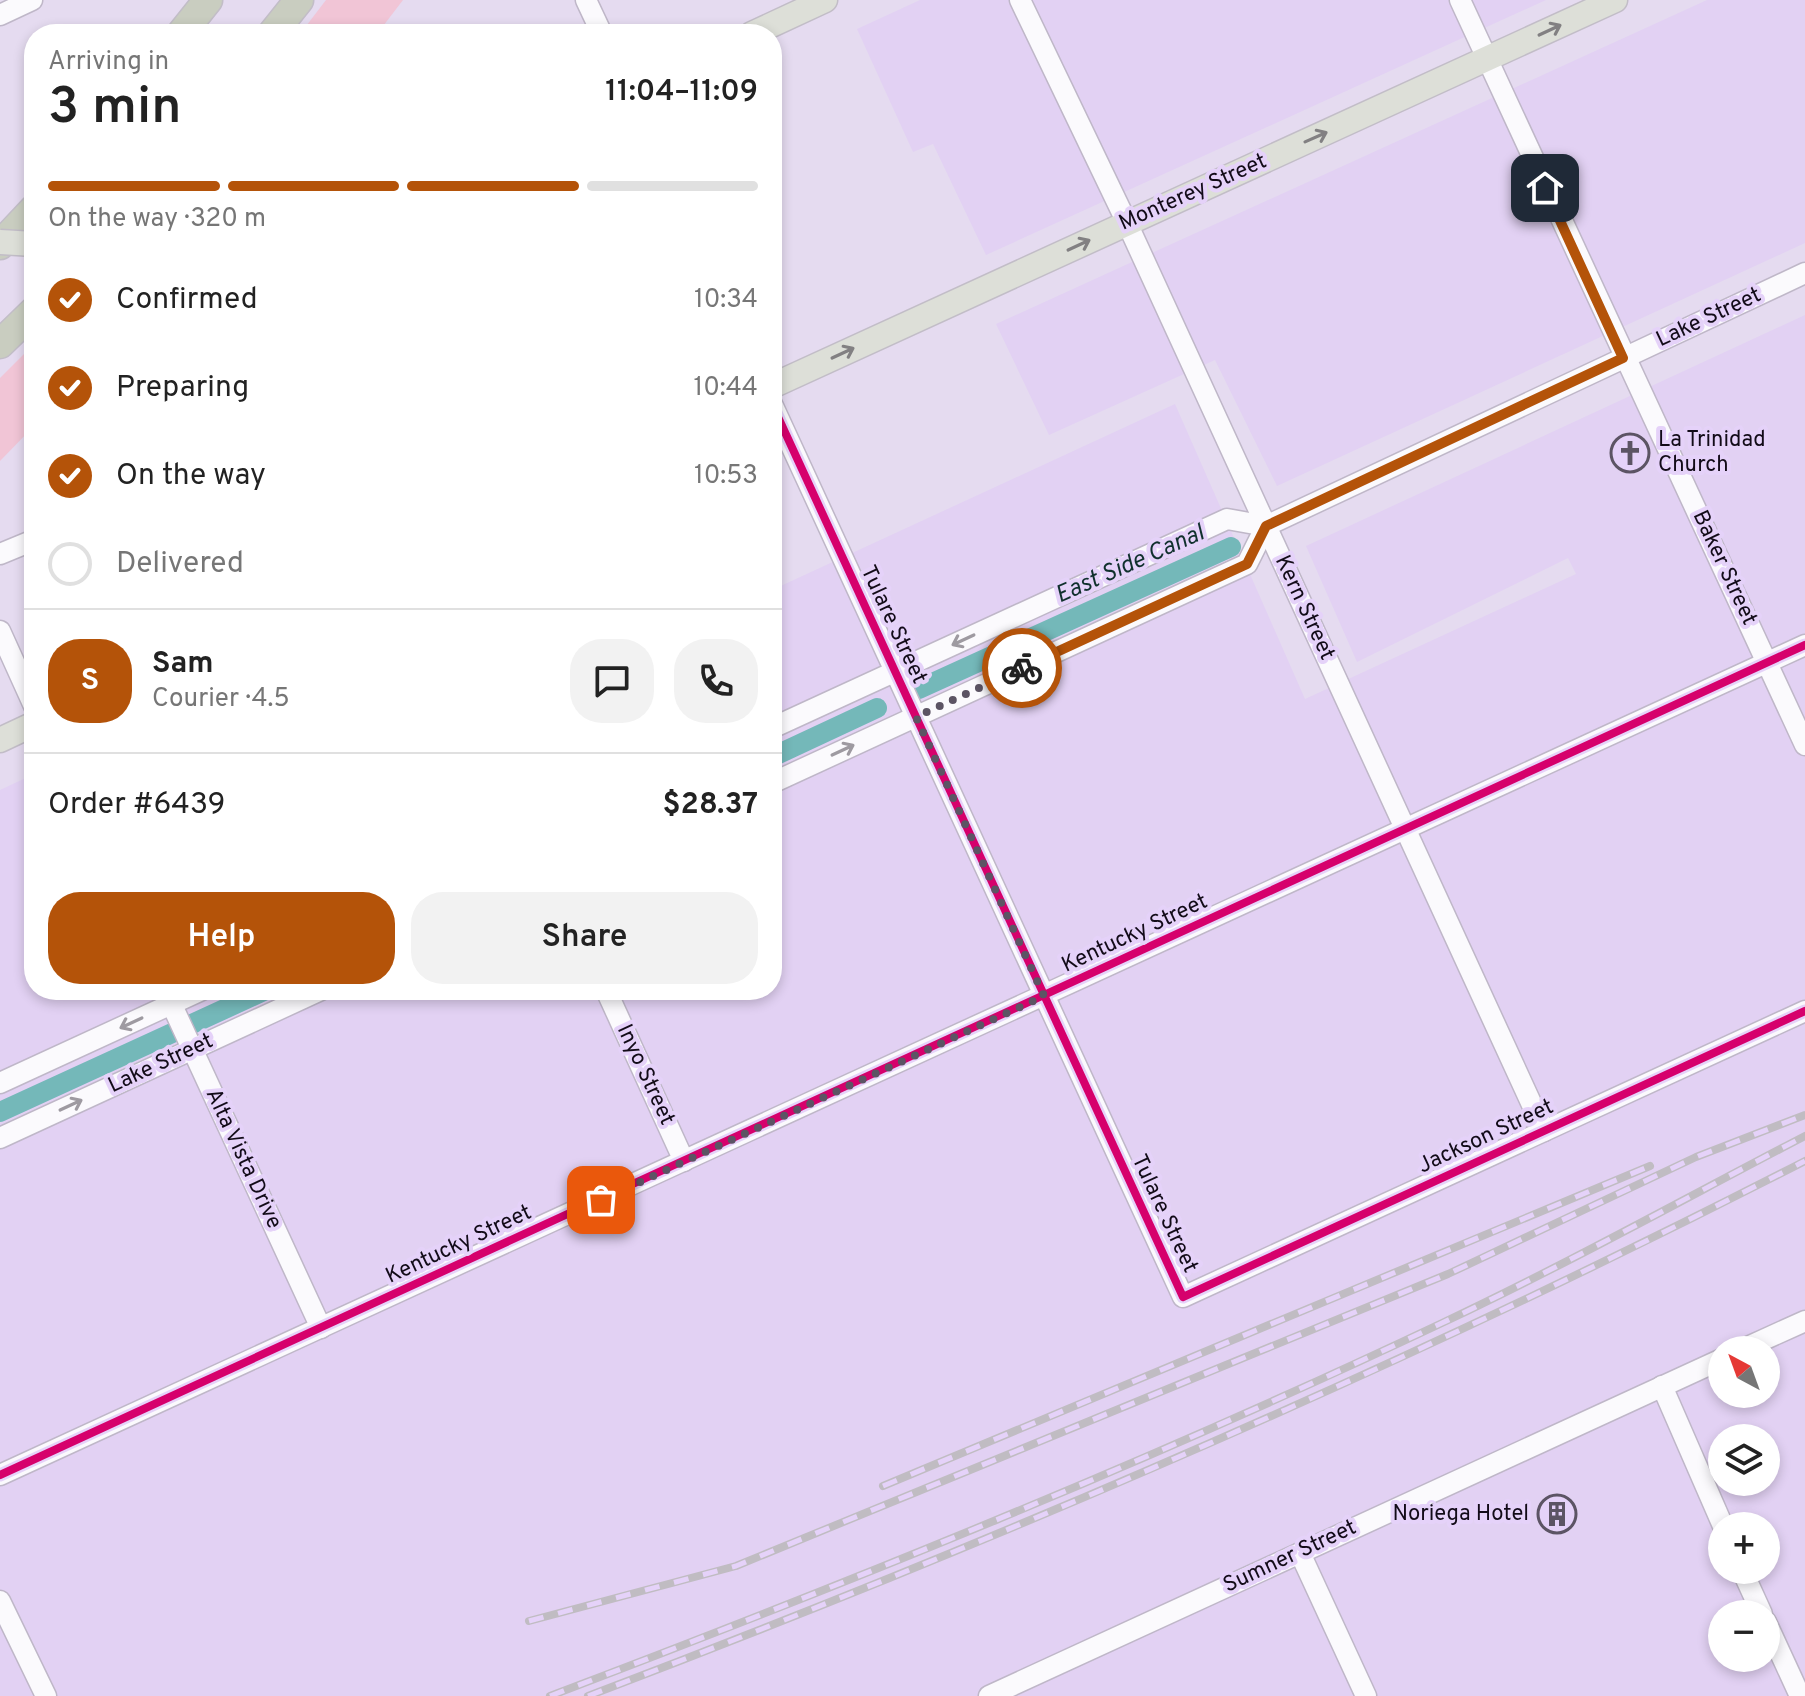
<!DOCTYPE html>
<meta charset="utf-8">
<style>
:root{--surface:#fff;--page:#f2f2f2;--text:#222;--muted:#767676;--line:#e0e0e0;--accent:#b45309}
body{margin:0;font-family:Overpass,sans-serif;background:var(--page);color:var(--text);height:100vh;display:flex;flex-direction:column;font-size:30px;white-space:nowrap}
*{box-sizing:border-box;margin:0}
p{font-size:26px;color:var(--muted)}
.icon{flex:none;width:44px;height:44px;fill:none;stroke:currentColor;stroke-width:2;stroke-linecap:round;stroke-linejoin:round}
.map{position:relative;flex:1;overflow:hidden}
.details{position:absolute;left:24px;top:24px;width:758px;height:976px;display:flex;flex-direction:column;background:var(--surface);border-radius:32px;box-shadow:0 4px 12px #0003}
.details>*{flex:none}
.needle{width:52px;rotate:319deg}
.fabs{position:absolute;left:1708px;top:1336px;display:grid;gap:16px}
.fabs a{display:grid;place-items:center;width:72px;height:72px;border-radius:50%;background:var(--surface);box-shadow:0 4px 12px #0003;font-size:40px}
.pin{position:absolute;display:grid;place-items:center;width:68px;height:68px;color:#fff;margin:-34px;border-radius:16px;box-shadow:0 4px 12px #0006}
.courier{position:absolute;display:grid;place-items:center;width:80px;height:80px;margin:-40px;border:6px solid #b45309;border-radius:50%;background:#fff;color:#222;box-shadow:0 2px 10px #0007}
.headline em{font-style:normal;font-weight:600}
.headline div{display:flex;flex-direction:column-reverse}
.headline{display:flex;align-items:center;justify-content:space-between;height:136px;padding:0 24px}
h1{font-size:52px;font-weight:600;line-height:60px}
.bar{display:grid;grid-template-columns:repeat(4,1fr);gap:12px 8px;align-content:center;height:96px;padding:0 24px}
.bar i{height:10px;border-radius:6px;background:var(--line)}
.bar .current{background:var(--accent)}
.bar p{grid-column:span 4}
.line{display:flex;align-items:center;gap:20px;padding:0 24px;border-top:2px solid var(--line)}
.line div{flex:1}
.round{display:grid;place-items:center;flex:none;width:84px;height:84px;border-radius:32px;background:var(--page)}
ol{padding:0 24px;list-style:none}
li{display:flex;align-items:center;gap:24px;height:88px}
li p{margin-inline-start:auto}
li .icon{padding:8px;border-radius:50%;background:var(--accent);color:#fff;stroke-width:4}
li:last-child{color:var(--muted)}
li i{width:44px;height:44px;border:4px solid var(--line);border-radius:50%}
.action{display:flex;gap:16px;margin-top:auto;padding:16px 24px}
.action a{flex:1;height:92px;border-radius:32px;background:var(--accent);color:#fff;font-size:32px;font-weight:600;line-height:92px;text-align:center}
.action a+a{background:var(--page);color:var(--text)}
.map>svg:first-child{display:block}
.built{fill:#e2d1f3;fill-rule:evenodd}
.green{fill:#f1c5d6}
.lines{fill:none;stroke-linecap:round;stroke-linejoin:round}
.canal{stroke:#74b8b9;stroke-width:20}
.minor-casing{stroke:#bfb7c8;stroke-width:23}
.major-casing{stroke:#c2bdc7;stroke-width:27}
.highway-casing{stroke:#c2bdc7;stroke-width:31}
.minor{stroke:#fbfafd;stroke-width:20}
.major{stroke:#dddfd8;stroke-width:24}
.highway{stroke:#c9cdc0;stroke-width:28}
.rail-casing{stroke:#c0bcc2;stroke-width:8}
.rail{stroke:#e5d2f9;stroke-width:5;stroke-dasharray:15;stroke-linecap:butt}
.major-bridge-casing{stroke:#c2bdc7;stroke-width:27;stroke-linecap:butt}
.major-bridge{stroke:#dddfd8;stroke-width:24}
.cycleway-casing{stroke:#e5d2f9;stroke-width:13}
.cycleway{stroke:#d6006c;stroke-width:8}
.oneway{stroke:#828082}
.oneway2{stroke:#9e9aa1}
.done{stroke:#5c5464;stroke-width:8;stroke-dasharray:0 14.4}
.route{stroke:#b45309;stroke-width:10}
.labels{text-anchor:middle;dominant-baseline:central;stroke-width:8;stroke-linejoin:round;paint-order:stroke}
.street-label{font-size:22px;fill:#120b18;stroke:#e5d2f9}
.poi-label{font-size:22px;fill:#120b18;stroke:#e5d2f9;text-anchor:start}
.water-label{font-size:24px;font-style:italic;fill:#10302d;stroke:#e5d2f9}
</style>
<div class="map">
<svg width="1805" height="1696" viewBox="0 0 1805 1696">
<rect width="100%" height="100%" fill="#e5dbf0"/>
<g class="built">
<polygon points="920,0 1546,0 986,255 933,144 913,152 857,29"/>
<polygon points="1707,0 1805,0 1805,243 1277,486 1215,360 1049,435 996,324"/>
<path d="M1805 315V1696H0V790L30 776 34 781V990H772V590L1175 404 1305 699 1576 574 1568 558 1357 662 1306 546ZM1722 1350H1766V1394H1722ZM1722 1438H1766V1482H1722ZM1722 1526H1766V1570H1722ZM1722 1614H1766V1658H1722Z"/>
</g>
<g class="green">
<polygon points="326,0 403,0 377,34 300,34"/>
<polygon points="34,344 34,426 0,461 0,378"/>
</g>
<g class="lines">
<g class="canal">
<polyline points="919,689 1231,547"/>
<polyline points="772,757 877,708"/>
<polyline points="0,1112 266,990"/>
</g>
<defs>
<g id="minor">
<polyline points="586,0 602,34"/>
<polyline points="1020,0 1127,223 1544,1131"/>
<polyline points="1460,0 1805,745"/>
<polyline points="0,15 32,0"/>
<polyline points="772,404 1183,1297 1805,1011"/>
<polyline points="0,554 34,540"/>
<polyline points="0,631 34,706"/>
<polyline points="772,728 1227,519 1266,526 1805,273"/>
<polyline points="772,783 1247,564 1266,526"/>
<polyline points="165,990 321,1328"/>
<polyline points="606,990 684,1161"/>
<polyline points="0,1083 202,990"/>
<polyline points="0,1138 321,990"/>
<polyline points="1741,1350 1805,1321"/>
<polyline points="1662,1386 1723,1526"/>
<polyline points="0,1475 1805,645"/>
<polyline points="1300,1553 1366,1696"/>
<polyline points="1742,1570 1762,1614"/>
<polyline points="0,1601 46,1696"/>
<polyline points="1766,1622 1800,1696"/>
<polyline points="989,1696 1722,1359"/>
</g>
<g id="major">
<polyline points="752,34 825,0"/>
<polyline points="772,386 1615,0"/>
<polyline points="0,740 34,724"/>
</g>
<g id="highway">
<polyline points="181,34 208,0"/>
<polyline points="272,34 299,0"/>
<polyline points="0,245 34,209"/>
<polyline points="0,344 34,311"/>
</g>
</defs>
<use href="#minor" class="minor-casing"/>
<use href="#major" class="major-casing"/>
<use href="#highway" class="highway-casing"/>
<use href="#minor" class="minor"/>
<use href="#major" class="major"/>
<use href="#highway" class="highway"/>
<defs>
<g id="rail">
<polyline points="883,1486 1650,1166"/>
<polyline points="529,1621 736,1566 1448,1274 1696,1157 1805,1115"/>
<path d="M550 1696C851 1582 1151 1461 1442 1323 1565 1265 1684 1199 1805 1136"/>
<path d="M588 1696C1003 1539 1410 1364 1805 1161"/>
</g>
</defs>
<use href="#rail" class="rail-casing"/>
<use href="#rail" class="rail"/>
<defs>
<polyline id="major-bridge" points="0,242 34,244"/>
</defs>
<use href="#major-bridge" class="major-bridge-casing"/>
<use href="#major-bridge" class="major-bridge"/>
<defs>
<g id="cycleway">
<polyline points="772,404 1183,1297 1805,1011"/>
<polyline points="0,1475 1805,645"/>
</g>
</defs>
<use href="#cycleway" class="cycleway-casing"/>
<use href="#cycleway" class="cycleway"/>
</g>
<defs><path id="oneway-shaft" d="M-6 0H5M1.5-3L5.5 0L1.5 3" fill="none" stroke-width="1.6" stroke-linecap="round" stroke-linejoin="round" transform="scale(2)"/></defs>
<g class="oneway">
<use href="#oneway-shaft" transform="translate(1550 30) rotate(-25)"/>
<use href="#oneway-shaft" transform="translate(1316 137) rotate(-24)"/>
<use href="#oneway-shaft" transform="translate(1079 245) rotate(-25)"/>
<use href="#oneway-shaft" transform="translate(843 353) rotate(-25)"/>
</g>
<g class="oneway2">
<use href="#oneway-shaft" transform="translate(963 640) rotate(155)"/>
<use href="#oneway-shaft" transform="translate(843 750) rotate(-25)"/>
<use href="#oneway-shaft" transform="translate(131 1023) rotate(155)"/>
<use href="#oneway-shaft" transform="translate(71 1105) rotate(-25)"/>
</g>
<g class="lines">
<polyline class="done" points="601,1200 1044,996 916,717 1022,668"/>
<polyline class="route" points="1022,668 1247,564 1266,526 1623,358 1545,188"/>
</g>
<defs>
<symbol id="church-ring" viewBox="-11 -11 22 22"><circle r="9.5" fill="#e5d2f9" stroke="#5c5464" stroke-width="1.5"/><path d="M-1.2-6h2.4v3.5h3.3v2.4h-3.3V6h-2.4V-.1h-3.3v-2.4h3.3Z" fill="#5c5464"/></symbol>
<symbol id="building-ring" viewBox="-11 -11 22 22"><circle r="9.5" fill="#e5d2f9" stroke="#5c5464" stroke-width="1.5"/><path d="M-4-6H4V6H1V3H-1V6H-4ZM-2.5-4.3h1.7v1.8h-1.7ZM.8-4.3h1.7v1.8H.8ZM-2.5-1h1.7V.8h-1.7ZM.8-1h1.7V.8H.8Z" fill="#5c5464"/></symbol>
</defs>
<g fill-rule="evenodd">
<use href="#church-ring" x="1608" y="431" width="44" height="44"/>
<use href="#building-ring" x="1535" y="1492" width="44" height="44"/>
</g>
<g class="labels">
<g class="street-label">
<text transform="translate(1193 193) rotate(-24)">Monterey Street</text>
<text transform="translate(1709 318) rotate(-25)">Lake Street</text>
<text transform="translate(1724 568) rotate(65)">Baker Street</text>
<text transform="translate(1304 608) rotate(65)">Kern Street</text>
<text transform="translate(893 625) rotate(65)">Tulare Street</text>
<text transform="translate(1135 934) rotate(-25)">Kentucky Street</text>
<text transform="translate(161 1064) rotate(-25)">Lake Street</text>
<text transform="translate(645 1075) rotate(65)">Inyo Street</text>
<text transform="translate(1486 1137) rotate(-25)">Jackson Street</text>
<text transform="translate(243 1159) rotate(65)">Alta Vista Drive</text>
<text transform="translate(1164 1214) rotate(65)">Tulare Street</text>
<text transform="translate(459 1245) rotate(-25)">Kentucky Street</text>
<text transform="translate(1290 1557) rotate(-25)">Sumner Street</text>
</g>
<g class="poi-label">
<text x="1658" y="440">La Trinidad<tspan x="1658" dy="25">Church</tspan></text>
<text x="1529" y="1514" text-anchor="end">Noriega Hotel</text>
</g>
<g class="water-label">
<text transform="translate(1130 565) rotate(-24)">East Side Canal</text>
</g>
</g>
</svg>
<div class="fabs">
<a><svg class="needle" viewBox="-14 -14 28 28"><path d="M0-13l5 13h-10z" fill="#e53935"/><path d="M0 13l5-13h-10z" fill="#767676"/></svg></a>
<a><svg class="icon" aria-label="layers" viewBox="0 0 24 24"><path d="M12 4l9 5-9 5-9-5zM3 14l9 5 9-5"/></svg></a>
<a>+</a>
<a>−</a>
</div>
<div class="pin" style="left:601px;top:1200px;background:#ea580c"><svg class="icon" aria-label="bag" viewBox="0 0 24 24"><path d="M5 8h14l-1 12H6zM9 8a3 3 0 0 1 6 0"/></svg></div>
<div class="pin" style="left:1545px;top:188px;background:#1f2937"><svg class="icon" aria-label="home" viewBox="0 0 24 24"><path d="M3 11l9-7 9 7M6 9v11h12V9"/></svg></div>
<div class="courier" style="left:1022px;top:668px"><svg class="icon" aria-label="bike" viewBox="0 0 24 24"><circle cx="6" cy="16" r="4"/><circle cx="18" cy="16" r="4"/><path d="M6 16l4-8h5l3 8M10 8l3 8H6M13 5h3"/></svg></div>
<section class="details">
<div class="headline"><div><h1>3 min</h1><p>Arriving in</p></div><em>11:04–11:09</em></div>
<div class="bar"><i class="current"></i><i class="current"></i><i class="current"></i><i></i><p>On the way · 320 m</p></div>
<ol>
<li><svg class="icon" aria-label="check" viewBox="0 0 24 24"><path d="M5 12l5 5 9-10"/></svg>Confirmed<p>10:34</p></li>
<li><svg class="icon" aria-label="check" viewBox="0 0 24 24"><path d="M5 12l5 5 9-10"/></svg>Preparing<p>10:44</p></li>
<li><svg class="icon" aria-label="check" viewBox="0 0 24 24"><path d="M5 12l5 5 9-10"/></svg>On the way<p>10:53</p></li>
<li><i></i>Delivered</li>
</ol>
<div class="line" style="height:144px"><b class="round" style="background:var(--accent);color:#fff">S</b><div><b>Sam</b><p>Courier · 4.5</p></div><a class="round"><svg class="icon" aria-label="chat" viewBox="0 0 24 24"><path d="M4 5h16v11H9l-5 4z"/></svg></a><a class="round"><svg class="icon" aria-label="phone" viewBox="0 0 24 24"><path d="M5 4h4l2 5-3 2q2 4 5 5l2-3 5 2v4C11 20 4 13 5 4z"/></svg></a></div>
<div class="line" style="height:104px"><div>Order #6439</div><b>$28.37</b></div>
<div class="action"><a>Help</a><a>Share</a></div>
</section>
</div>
